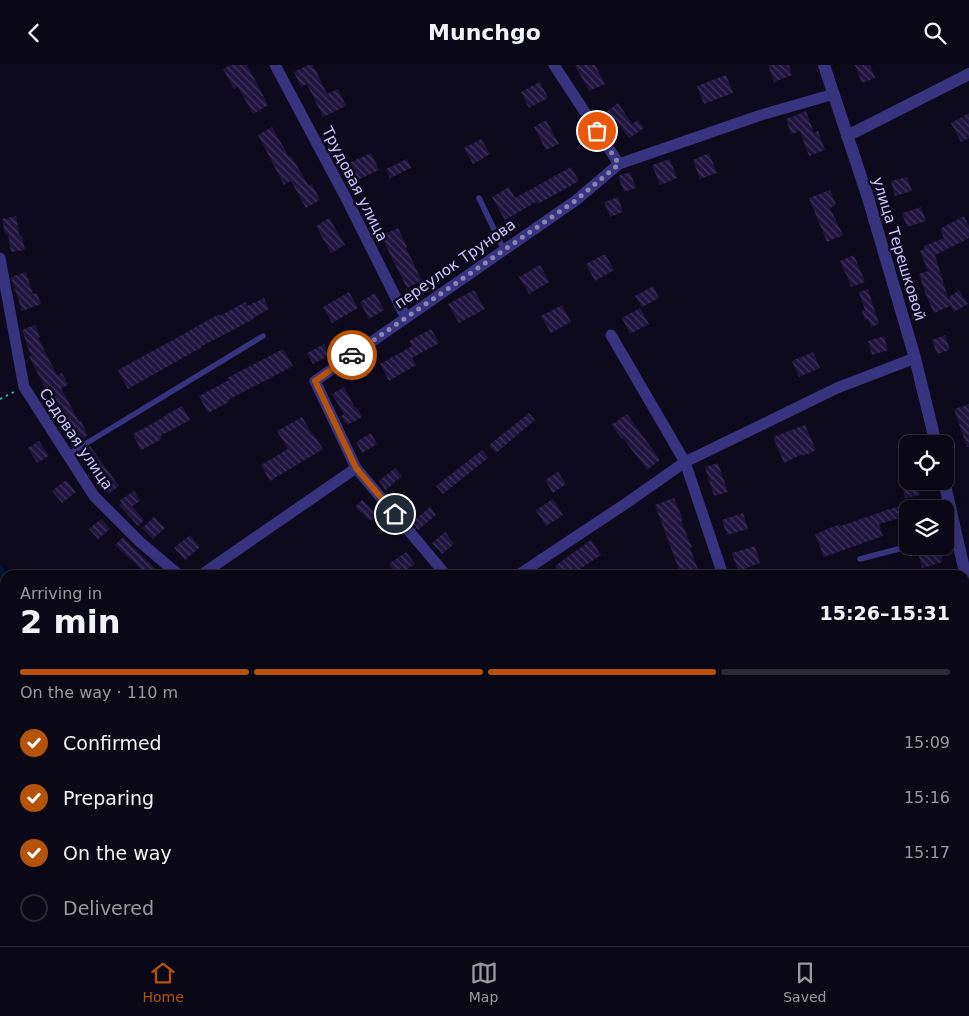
<!DOCTYPE html>
<meta charset="utf-8">
<style>
:root{--surface:#0a0816;--page:#13111f;--text:#f1f3f6;--muted:#999aa1;--line:#2a2935;--accent:#b45309}
body{margin:0;font-family:"DejaVu Sans",sans-serif;background:var(--page);color:var(--text);height:100vh;display:flex;flex-direction:column;font-size:19px;white-space:nowrap}
*{box-sizing:border-box;margin:0}
p{font-size:16px;color:var(--muted)}
.icon{flex:none;width:28px;height:28px;fill:none;stroke:currentColor;stroke-width:2;stroke-linecap:round;stroke-linejoin:round}
.map{position:relative;flex:1;overflow:hidden}
.drawer{position:absolute;left:0px;top:505px;width:970px;height:376px;display:flex;flex-direction:column;background:var(--surface);border-radius:15px 15px 0 0;box-shadow:0 5px 20px #0002,0 0 0 1px var(--line)}
.drawer>*{flex:none}
.buttons{position:absolute;left:899px;top:370px;display:grid;gap:10px}
.buttons a{display:grid;place-items:center;width:55px;height:55px;border-radius:10px;background:var(--surface);box-shadow:0 5px 20px #0002,0 0 0 1px var(--line);font-size:25px}
.pin{position:absolute;display:grid;place-items:center;width:42px;height:42px;color:#fff;margin:-21px;border:2px solid #fff;border-radius:50%;box-shadow:0 1px 5px #0007}
.courier{position:absolute;display:grid;place-items:center;width:50px;height:50px;margin:-25px;border:4px solid #b45309;border-radius:50%;background:#fff;color:#222;box-shadow:0 1px 6px #0007}
.overview em{font-style:normal;font-weight:600}
.overview div{display:flex;flex-direction:column-reverse}
.overview{display:flex;align-items:center;justify-content:space-between;height:85px;padding:0 20px}
h1{font-size:32px;font-weight:600;line-height:38px}
.bar{display:grid;grid-template-columns:repeat(4,1fr);gap:8px 5px;align-content:center;height:60px;padding:0 20px}
.bar i{height:6px;border-radius:4px;background:var(--line)}
.bar .current{background:var(--accent)}
.bar p{grid-column:span 4}
ol{padding:0 20px;list-style:none}
li{display:flex;align-items:center;gap:15px;height:55px}
li p{margin-inline-start:auto}
li .icon{padding:5px;border-radius:50%;background:var(--accent);color:#fff;stroke-width:4}
li:last-child{color:var(--muted)}
li i{width:28px;height:28px;border:2px solid var(--line);border-radius:50%}
header{display:flex;justify-content:space-between;align-items:center;height:65px;padding:0 20px;background:var(--surface);font-size:22px;font-weight:600}
.menu{display:flex;justify-content:space-around;align-items:center;height:70px;border-top:1px solid var(--line);background:var(--surface);font-size:14px;color:var(--muted)}
.menu a{display:grid;justify-items:center;gap:2px}
.menu .current{color:var(--accent)}
.map>svg:first-child{display:block}
.water{fill:url(#water-ripples)}
.lines{fill:none;stroke-linecap:round;stroke-linejoin:round}
.stream{stroke:#06183a;stroke-width:4}
.building{fill:url(#building-back-hatch)}
.path{stroke:#27b2ad;stroke-width:2;stroke-dasharray:2.5 4;stroke-linecap:butt}
.service{stroke:#37337e;stroke-width:5.5}
.minor{stroke:#37337e;stroke-width:11}
.tertiary{stroke:#37337e;stroke-width:12}
.done{stroke:#8a84b0;stroke-width:5;stroke-dasharray:0 9}
.route{stroke:#b45309;stroke-width:6}
.labels{text-anchor:middle;dominant-baseline:central;stroke-width:5;stroke-linejoin:round;paint-order:stroke}
.street-label{font-size:15px;fill:#cdc6ff;stroke:#0e0a1d}
</style>
<header><svg class="icon" aria-label="back" viewBox="0 0 24 24"><path d="M15 5l-7 7 7 7"/></svg>Munchgo<svg class="icon" aria-label="search" viewBox="0 0 24 24"><circle cx="10" cy="10" r="6"/><path d="M15 15l6 6"/></svg></header>
<div class="map">
<svg width="969" height="881" viewBox="0 0 969 881">
<defs>
<pattern id="water-ripples" width="26" height="14" patternUnits="userSpaceOnUse" patternTransform="scale(1.25)"><rect width="26" height="14" fill="#06183a"/><path d="M2 4q2-2 4 0t4 0M15 11q2-2 4 0t4 0" fill="none" stroke="#293858"/></pattern>
<pattern id="building-back-hatch" width="6" height="6" patternUnits="userSpaceOnUse" patternTransform="scale(1.25)"><rect width="6" height="6" fill="#1f153e"/><path d="M-1 5l2 2M0 0l6 6M5-1l2 2" fill="none" stroke="#3e365b"/></pattern>
</defs>
<rect width="100%" height="100%" fill="#0e0a1d"/>
<polygon class="water" points="5,753 5,876 375,876 376,881 1,881 0,783"/>
<g class="lines">
<polyline class="stream" points="0,502 5,512"/>
</g>
<g class="building">
<polygon points="230,0 247,0 268,40 253,49 238,22 234,24 223,4"/>
<polygon points="308,0 313,0 327,29 338,24 346,41 323,52 307,19 301,22 294,7"/>
<polygon points="575,0 595,0 605,19 589,26"/>
<polygon points="768,0 789,0 792,10 774,17"/>
<polygon points="855,0 870,0 875,13 862,18"/>
<polygon points="726,10 733,28 704,39 697,21"/>
<polygon points="540,17 548,33 529,43 521,27"/>
<polygon points="618,38 632,59 638,55 644,63 629,73 616,55 613,57 606,47"/>
<polygon points="806,46 814,68 818,66 825,85 809,91 800,66 791,69 786,54"/>
<polygon points="969,48 969,73 961,77 951,58"/>
<polygon points="546,55 559,79 546,85 534,62"/>
<polygon points="272,62 289,92 291,91 309,121 312,119 320,135 306,143 291,116 284,120 258,70"/>
<polygon points="481,74 490,89 473,99 464,83"/>
<polygon points="371,88 379,105 357,115 349,98"/>
<polygon points="709,88 717,108 700,114 693,95"/>
<polygon points="407,94 411,103 390,113 386,104"/>
<polygon points="670,94 677,113 660,120 652,100"/>
<polygon points="571,102 579,116 538,139 536,137 505,155 492,132 509,122 515,133"/>
<polygon points="630,107 636,123 624,127 618,111"/>
<polygon points="907,112 912,126 895,131 891,116"/>
<polygon points="830,125 836,140 830,143 843,170 827,177 809,133"/>
<polygon points="618,132 623,147 610,152 604,137"/>
<polygon points="921,142 926,156 907,162 902,148"/>
<polygon points="16,151 20,172 22,171 25,185 11,187 8,169 5,169 2,154"/>
<polygon points="964,151 969,161 969,173 935,190 948,233 959,225 968,239 954,247 950,240 950,241 934,248 926,230 919,209 928,206 920,186 925,183 924,181 944,173 940,164"/>
<polygon points="329,153 345,180 331,188 316,161"/>
<polygon points="398,163 407,182 406,183 422,216 407,223 381,171"/>
<polygon points="605,189 614,205 595,216 586,199"/>
<polygon points="854,190 865,217 851,222 846,208 845,208 840,196"/>
<polygon points="540,200 549,217 529,229 519,212"/>
<polygon points="26,207 33,229 37,228 41,239 22,246 11,212"/>
<polygon points="653,221 659,233 642,242 635,231"/>
<polygon points="868,224 879,259 871,262 868,254 865,255 862,246 865,245 859,227"/>
<polygon points="474,225 485,244 459,258 448,239"/>
<polygon points="349,227 358,243 332,258 323,242"/>
<polygon points="375,228 384,245 369,254 360,237"/>
<polygon points="264,233 269,244 253,253 254,254 202,281 202,282 128,324 118,305 171,276 219,249 220,251 245,237 247,241"/>
<polygon points="562,240 571,257 551,268 541,251"/>
<polygon points="640,243 649,259 630,269 622,253"/>
<polygon points="35,260 40,272 38,273 57,310 62,308 68,320 61,323 79,357 81,356 88,370 84,372 85,373 73,381 71,379 63,365 66,364 29,291 31,291 22,265"/>
<polygon points="431,264 439,278 412,293 416,300 389,316 380,299 412,281 409,276"/>
<polygon points="945,270 950,285 937,289 932,275"/>
<polygon points="884,271 888,285 872,290 868,276"/>
<polygon points="324,279 330,290 313,299 307,288"/>
<polygon points="283,284 293,301 228,335 229,337 208,348 199,331 229,315 227,313"/>
<polygon points="813,287 820,303 799,312 792,296"/>
<polygon points="344,322 355,343 356,342 362,352 347,360 341,351 344,349 332,329"/>
<polygon points="969,339 969,382 967,382 954,344"/>
<polygon points="182,341 190,355 160,371 162,374 141,385 133,369 164,352 164,351"/>
<polygon points="529,348 535,355 496,388 489,380"/>
<polygon points="627,349 660,395 647,405 623,373 622,374 611,360"/>
<polygon points="302,352 312,369 313,368 323,384 270,416 261,400 288,384 277,366"/>
<polygon points="805,360 816,385 803,391 802,389 784,398 773,372"/>
<polygon points="371,368 377,379 362,388 356,377"/>
<polygon points="39,376 49,391 37,398 28,383"/>
<polygon points="90,381 119,421 108,429 103,421 105,420 89,398 86,400 78,389"/>
<polygon points="482,385 488,393 443,429 436,421"/>
<polygon points="718,398 728,427 714,431 705,402"/>
<polygon points="395,403 402,411 386,425 379,416"/>
<polygon points="558,407 566,419 553,428 545,415"/>
<polygon points="66,415 76,427 62,438 52,426"/>
<polygon points="917,420 920,430 905,433 903,423"/>
<polygon points="134,426 140,436 132,441 144,455 138,461 119,440 122,438 120,435"/>
<polygon points="674,433 683,455 681,456 692,482 690,483 700,510 681,510 655,440"/>
<polygon points="553,434 563,450 546,461 536,445"/>
<polygon points="362,435 377,449 370,456 355,442"/>
<polygon points="904,440 907,451 879,459 883,471 824,492 815,469 840,459 841,461 887,445"/>
<polygon points="430,442 436,450 418,465 412,457"/>
<polygon points="743,448 748,464 727,470 722,455"/>
<polygon points="154,452 165,463 153,474 142,463"/>
<polygon points="101,454 110,464 98,474 89,464"/>
<polygon points="445,467 454,479 442,489 432,478"/>
<polygon points="190,470 200,482 185,495 174,483"/>
<polygon points="123,472 129,478 162,510 135,510 141,504 115,480"/>
<polygon points="591,475 601,490 580,504 581,506 575,510 561,510 555,501"/>
<polygon points="755,481 760,498 738,506 732,488"/>
<polygon points="939,481 943,497 922,503 918,487"/>
<polygon points="406,487 415,499 398,510 396,510 389,499"/>
</g>
<g class="lines">
<g class="path">
<polyline points="0,334 14,327"/>
<polyline points="965,576 969,574"/>
<polyline points="569,881 575,876"/>
</g>
<g class="service">
<polyline points="479,133 504,185"/>
<polyline points="67,390 263,271"/>
<polyline points="945,472 957,469"/>
<polyline points="860,494 910,481"/>
<polyline points="965,745 969,743"/>
<polyline points="405,876 407,881"/>
</g>
<g class="minor">
<polyline points="275,0 347,135 406,253"/>
<polyline points="554,0 619,99"/>
<polyline points="0,193 24,322 94,431 140,477 179,510"/>
<polyline points="611,270 685,397 723,510"/>
<polyline points="201,510 356,403"/>
<polyline points="446,510 356,403 315,316 575,136 619,99 758,51 834,29"/>
<polyline points="518,510 628,437 685,397 837,323 915,293"/>
<polyline points="428,876 429,881"/>
<polyline points="772,881 773,876"/>
</g>
<g class="tertiary">
<polyline points="824,0 868,133 915,293 936,379"/>
<polyline points="847,71 969,9"/>
<polyline points="944,416 969,525"/>
</g>
</g>
<g class="lines">
<polyline class="done" points="352,290 575,136 619,99 597,66"/>
<polyline class="route" points="352,290 315,316 356,403 395,449"/>
</g>
<g class="labels">
<g class="street-label">
<text transform="translate(355 119) rotate(63)">Трудовая улица</text>
<text transform="translate(899 184) rotate(73)">улица Терешковой</text>
<text transform="translate(455 199) rotate(-35)">переулок Трунова</text>
<text transform="translate(76 374) rotate(56)">Садовая улица</text>
</g>
</g>
</svg>
<div class="buttons">
<a><svg class="icon" aria-label="locate" viewBox="0 0 24 24"><circle cx="12" cy="12" r="6"/><path d="M12 2v4M12 18v4M2 12h4M18 12h4"/></svg></a>
<a><svg class="icon" aria-label="layers" viewBox="0 0 24 24"><path d="M12 4l9 5-9 5-9-5zM3 14l9 5 9-5"/></svg></a>
</div>
<div class="pin" style="left:597px;top:66px;background:#ea580c"><svg class="icon" aria-label="bag" viewBox="0 0 24 24"><path d="M5 8h14l-1 12H6zM9 8a3 3 0 0 1 6 0"/></svg></div>
<div class="pin" style="left:395px;top:449px;background:#1f2937"><svg class="icon" aria-label="home" viewBox="0 0 24 24"><path d="M3 11l9-7 9 7M6 9v11h12V9"/></svg></div>
<div class="courier" style="left:352px;top:290px"><svg class="icon" aria-label="car" viewBox="0 0 24 24"><path d="M5 17H2v-5l4-1 3-4h7l3 4 3 1v5h-3M9 17h6M6 11h13"/><circle cx="7" cy="17" r="2"/><circle cx="17" cy="17" r="2"/></svg></div>
<section class="drawer">
<div class="overview"><div><h1>2 min</h1><p>Arriving in</p></div><em>15:26–15:31</em></div>
<div class="bar"><i class="current"></i><i class="current"></i><i class="current"></i><i></i><p>On the way · 110 m</p></div>
<ol>
<li><svg class="icon" aria-label="check" viewBox="0 0 24 24"><path d="M5 12l5 5 9-10"/></svg>Confirmed<p>15:09</p></li>
<li><svg class="icon" aria-label="check" viewBox="0 0 24 24"><path d="M5 12l5 5 9-10"/></svg>Preparing<p>15:16</p></li>
<li><svg class="icon" aria-label="check" viewBox="0 0 24 24"><path d="M5 12l5 5 9-10"/></svg>On the way<p>15:17</p></li>
<li><i></i>Delivered</li>
</ol>
</section>
</div>
<nav class="menu">
<a class="current"><svg class="icon" aria-label="home" viewBox="0 0 24 24"><path d="M3 11l9-7 9 7M6 9v11h12V9"/></svg>Home</a>
<a><svg class="icon" aria-label="map" viewBox="0 0 24 24"><path d="M3 6l6-2 6 2 6-2v14l-6 2-6-2-6 2zM9 4v14M15 6v14"/></svg>Map</a>
<a><svg class="icon" aria-label="saved" viewBox="0 0 24 24"><path d="M7 4h10v16l-5-4-5 4z"/></svg>Saved</a>
</nav>
